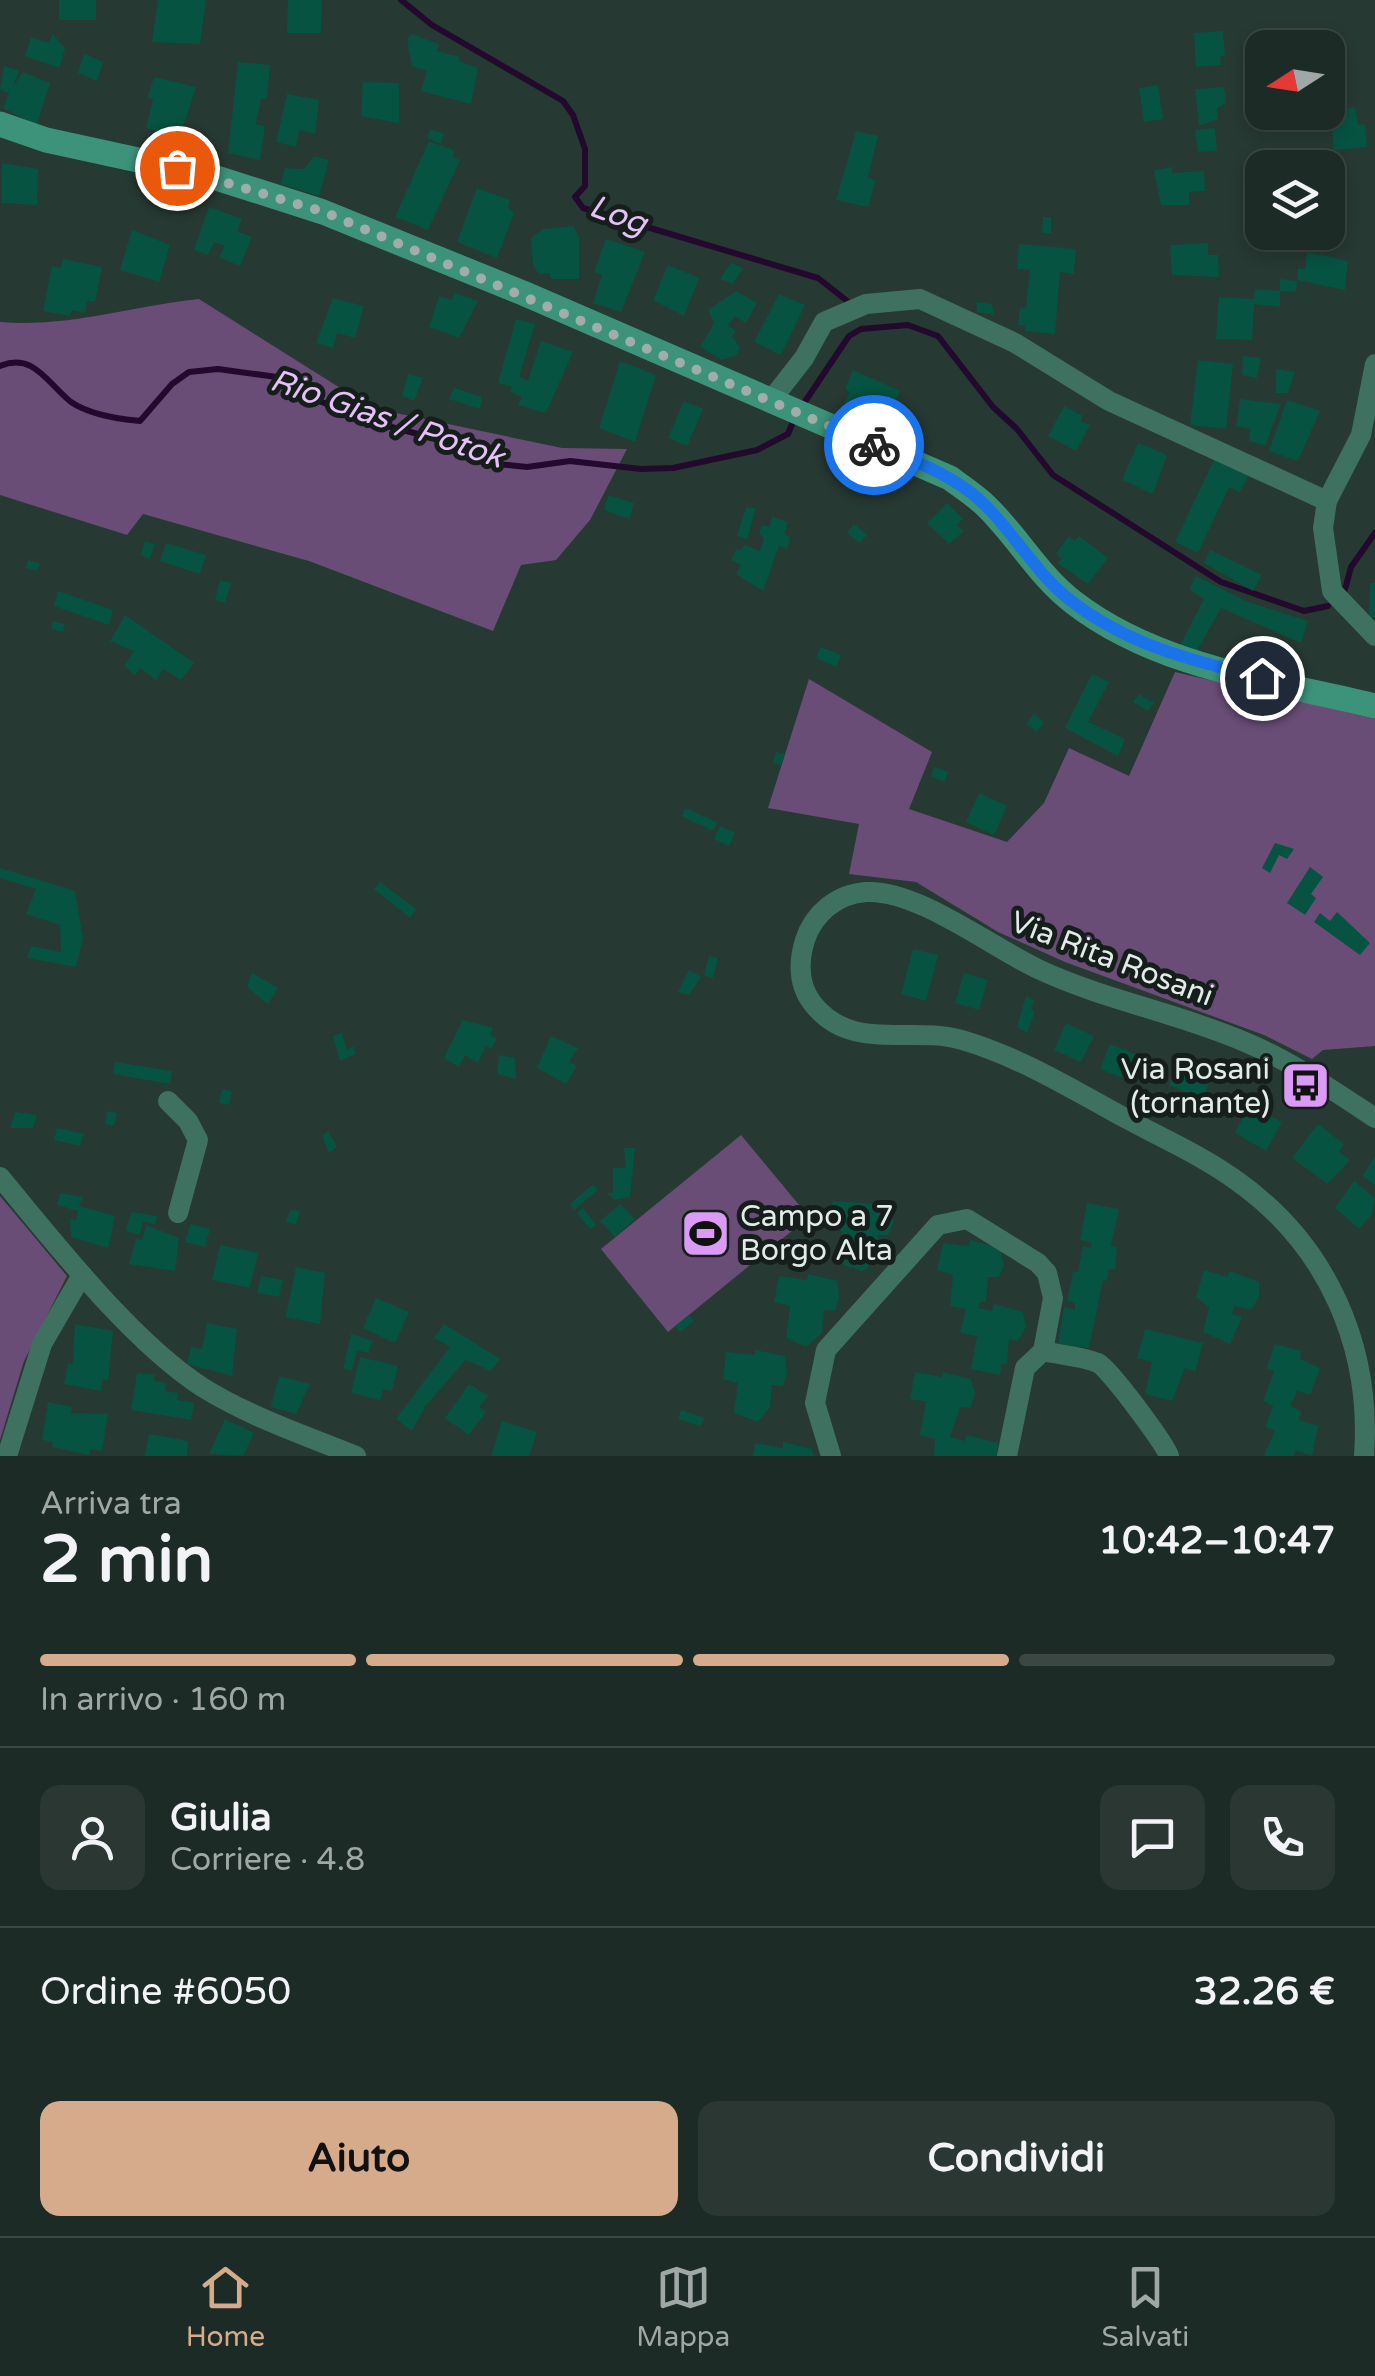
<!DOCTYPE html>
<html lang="it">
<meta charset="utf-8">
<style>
:root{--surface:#1d2b26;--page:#2a3732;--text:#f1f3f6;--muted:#a0a7a7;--line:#3b4743;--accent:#d6ab8b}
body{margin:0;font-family:"Varela Round",sans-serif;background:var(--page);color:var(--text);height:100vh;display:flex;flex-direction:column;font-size:38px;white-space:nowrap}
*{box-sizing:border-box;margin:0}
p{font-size:32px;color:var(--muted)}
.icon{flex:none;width:55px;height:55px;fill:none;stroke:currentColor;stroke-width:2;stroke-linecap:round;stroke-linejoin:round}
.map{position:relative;height:1456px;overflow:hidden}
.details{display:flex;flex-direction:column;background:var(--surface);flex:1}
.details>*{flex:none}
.needle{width:65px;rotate:258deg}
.tools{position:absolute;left:1245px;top:30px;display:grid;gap:20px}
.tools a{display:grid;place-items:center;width:100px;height:100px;border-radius:20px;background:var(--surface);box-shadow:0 5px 15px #0003,0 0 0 2px var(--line);font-size:50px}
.pin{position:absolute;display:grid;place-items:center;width:85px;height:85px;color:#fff;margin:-42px;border:5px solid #fff;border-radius:50%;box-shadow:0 2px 10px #0007}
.courier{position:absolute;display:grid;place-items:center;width:100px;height:100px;margin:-50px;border:8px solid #1a73e8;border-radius:50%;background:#fff;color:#222;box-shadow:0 2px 12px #0007}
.head em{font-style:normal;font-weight:700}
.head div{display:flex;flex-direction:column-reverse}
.head{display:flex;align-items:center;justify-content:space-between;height:170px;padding:0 40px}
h1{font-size:65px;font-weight:700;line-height:75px}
.bar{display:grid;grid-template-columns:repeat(4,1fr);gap:15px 10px;align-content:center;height:120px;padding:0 40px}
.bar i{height:12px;border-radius:8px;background:var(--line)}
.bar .selected{background:var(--accent)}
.bar p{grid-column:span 4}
.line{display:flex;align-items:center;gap:25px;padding:0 40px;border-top:2px solid var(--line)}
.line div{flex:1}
.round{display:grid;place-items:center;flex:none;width:105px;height:105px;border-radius:20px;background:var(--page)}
.action{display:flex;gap:20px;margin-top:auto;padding:20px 40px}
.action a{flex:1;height:115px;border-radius:20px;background:var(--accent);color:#111;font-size:40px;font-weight:700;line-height:115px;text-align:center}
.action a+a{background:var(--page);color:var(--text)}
.tabs{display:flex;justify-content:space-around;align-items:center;height:140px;border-top:2px solid var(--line);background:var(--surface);font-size:28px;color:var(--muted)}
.tabs a{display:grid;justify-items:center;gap:5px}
.tabs .selected{color:var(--accent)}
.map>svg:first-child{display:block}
.green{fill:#6a4d77}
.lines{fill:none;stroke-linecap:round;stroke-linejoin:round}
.stream{stroke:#24092e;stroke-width:6}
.building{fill:#065341}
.street{stroke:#3f7161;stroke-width:20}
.secondary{stroke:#3d937a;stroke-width:25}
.done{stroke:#a0ada8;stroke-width:10;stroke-dasharray:0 18}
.route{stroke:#1a73e8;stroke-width:12}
.labels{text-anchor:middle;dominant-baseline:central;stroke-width:10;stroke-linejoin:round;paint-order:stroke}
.street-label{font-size:30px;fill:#e1ebe7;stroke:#161e1b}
.poi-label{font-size:30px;fill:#e1ebe7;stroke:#161e1b;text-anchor:end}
.water-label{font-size:32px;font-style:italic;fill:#e6c1f8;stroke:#161e1b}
</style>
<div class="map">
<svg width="1375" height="1456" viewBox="0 0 1375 1456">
<rect width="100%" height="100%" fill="#273933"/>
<g class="green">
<path d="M199 299 372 408 562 448 627 449 590 520 556 560 521 565 493 631 309 561 143 514 127 535 0 495V322C66 328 133 306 199 299Z"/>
<polygon points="1175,672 1375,719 1375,1046 1323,1050 1312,1059 1264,1035 1065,962 998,932 916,882 849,874 859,824 768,808 809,679 932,752 909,809 1007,842 1044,803 1069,748 1129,776"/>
<polygon points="741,1135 809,1217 668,1332 601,1249"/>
<polygon points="0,1196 67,1276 24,1361 0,1440"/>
</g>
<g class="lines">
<g class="stream">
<polyline points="401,0 432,25 563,101 573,115 585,149 585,186 575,197 583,208 818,278 851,304"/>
<path d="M0 366C34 352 47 383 71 402 90 415 118 419 140 421L172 384 189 372 218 369 277 377 319 401 380 424 433 438 497 464 527 467 570 461 641 469 673 468 757 450 788 434 795 417"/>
<polyline points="802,406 849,336 861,329 908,325 938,336 993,407 1017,429 1053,475 1221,582 1304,611 1328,606"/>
<polyline points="1344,593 1351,567 1375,533"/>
</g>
</g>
<g class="building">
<rect x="59" y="0" width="37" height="20"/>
<polygon points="158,0 206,0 200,44 152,42"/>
<polygon points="288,0 322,0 321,33 287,33"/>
<polygon points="1223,31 1225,56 1220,56 1221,65 1196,67 1194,33"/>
<polygon points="53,34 65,49 59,68 25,56 31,37 48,43"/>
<polygon points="412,34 439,44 437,51 460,57 459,61 478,68 471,104 421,91 427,71 412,66 407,39"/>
<polygon points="84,54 103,62 97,81 78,73"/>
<polygon points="238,62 270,65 267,98 261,99 256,124 265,126 260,160 228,153"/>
<polygon points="4,66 19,71 12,88 23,72 50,83 37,125 3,108 9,93 0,90"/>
<polygon points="154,77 196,87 179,139 166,134 163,141 155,138 157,132 146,128 153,99 147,98"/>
<polygon points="363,82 399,83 399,123 361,116"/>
<polygon points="1158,85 1163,119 1144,122 1139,88"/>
<polygon points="1224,87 1226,103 1217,108 1218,119 1199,126 1195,89"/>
<polygon points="287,94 319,100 315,134 299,130 296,147 276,142"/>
<polygon points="1355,107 1358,125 1365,124 1367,147 1334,150 1330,110"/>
<polygon points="1263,112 1296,112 1296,121 1290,121 1290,131 1261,129"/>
<polygon points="1215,128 1217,151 1198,152 1195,130"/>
<polygon points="430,129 444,134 441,144 427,138"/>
<polygon points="856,131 878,136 868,178 876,180 868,207 836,200"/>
<polygon points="429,141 455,151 452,157 460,160 428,230 395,217"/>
<polygon points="314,156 329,160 319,196 281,184 285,168 304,169"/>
<polygon points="2,163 38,169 37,205 1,203"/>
<polygon points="1173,167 1172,173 1204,171 1205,191 1189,192 1189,205 1161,205 1154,170"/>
<polygon points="477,188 510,200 508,207 514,214 497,258 457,242"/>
<polygon points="209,207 242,219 237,231 252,237 240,266 219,257 225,246 214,242 208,255 194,250"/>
<polygon points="1043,217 1051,217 1051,233 1042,233"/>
<polygon points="573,226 579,237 579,279 552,279 549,273 539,274 533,266 531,237 544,229"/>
<polygon points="132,230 170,245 159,282 120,270"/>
<polygon points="606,239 645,252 621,312 593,303 602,275 594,272"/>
<polygon points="1208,243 1208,255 1218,255 1219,277 1172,275 1170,245"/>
<polygon points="1019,244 1076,249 1074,274 1060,272 1055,334 1025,331 1025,326 1018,325 1020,307 1026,308 1030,270 1017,269"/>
<polygon points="1307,252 1348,261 1345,290 1297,280 1298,268 1305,269"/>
<polygon points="63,259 102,267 95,302 87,301 85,313 72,310 70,316 43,311 52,266 61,268"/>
<polygon points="731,263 743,268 733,284 720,279"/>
<polygon points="668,265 699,278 684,316 653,300"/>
<polygon points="1280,279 1297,281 1296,292 1280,291"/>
<polygon points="1255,289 1280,291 1280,307 1254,304 1252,340 1216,339 1219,297 1254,299"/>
<polygon points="736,291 757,303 746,323 735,316 728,326 736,331 732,336 740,348 737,355 722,360 700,347 714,323 708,310"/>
<polygon points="455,293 478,301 459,338 429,327 439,296 452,300"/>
<polygon points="779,294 805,305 781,355 754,342"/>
<polygon points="333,298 364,306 355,338 337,333 333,348 316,343"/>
<polygon points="976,302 992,304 994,315 977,312"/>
<polygon points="516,319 535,324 519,377 528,381 541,341 573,352 546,413 518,405 522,397 510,392 512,387 498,383"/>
<polygon points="1243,356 1261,358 1257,378 1242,375"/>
<polygon points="1198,360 1233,364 1226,429 1190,425"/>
<polygon points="620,361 656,375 635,442 599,428"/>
<polygon points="1276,369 1295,372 1288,393 1276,393"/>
<polygon points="853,370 900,391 886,422 844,403 850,392 845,389"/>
<polygon points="408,374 423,378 414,401 402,396"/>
<polygon points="454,388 482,397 480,409 449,399"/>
<polygon points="1240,399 1281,404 1265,446 1249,441 1250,429 1236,426"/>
<polygon points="1287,400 1320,411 1298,461 1269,451"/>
<polygon points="684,401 703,409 687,446 668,438"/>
<polygon points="1064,406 1083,416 1081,421 1090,425 1076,451 1048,436"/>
<polygon points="1138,443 1167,455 1153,494 1122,480"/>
<polygon points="1214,460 1249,476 1240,492 1229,487 1198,553 1175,542"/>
<polygon points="608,495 634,503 629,519 604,510"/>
<polygon points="947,503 963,519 956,525 964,531 949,544 927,523"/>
<polygon points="746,507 756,508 747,539 737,536"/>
<polygon points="772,517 788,522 784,534 790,537 787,549 779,546 763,591 736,574 741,565 731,560 736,549 741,550 745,545 760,551 764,538 759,534 762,525 770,527"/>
<polygon points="854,524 867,535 860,543 847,533"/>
<polygon points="1069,536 1075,541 1079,536 1108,558 1088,584 1057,563 1062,559 1056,554"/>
<polygon points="145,541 155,544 150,559 140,555"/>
<polygon points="166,543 206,555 200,574 160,561"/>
<polygon points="1210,550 1262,575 1253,591 1204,563"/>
<polygon points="28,560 40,564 37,571 26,568"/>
<polygon points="1196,576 1248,602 1308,621 1301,643 1221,608 1193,658 1177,651 1204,599 1189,589"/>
<polygon points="220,580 231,583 225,603 215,600"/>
<polygon points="1370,583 1375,583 1375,618 1369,618"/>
<polygon points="58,591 113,610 109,625 54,606"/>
<polygon points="125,615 194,663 181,680 163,669 156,680 140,668 135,675 124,666 134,651 110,641"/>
<polygon points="53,621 65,624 63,632 51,629"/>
<polygon points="821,647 841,655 836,667 816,658"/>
<polygon points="1092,674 1109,682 1088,722 1125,739 1118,756 1065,728"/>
<polygon points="1139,694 1154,703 1148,711 1133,702"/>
<polygon points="1034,714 1044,722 1037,732 1026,724"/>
<polygon points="776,752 785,754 781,765 773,763"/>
<polygon points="934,767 948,772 945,782 931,776"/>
<polygon points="979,793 1007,806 994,835 966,822"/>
<polygon points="685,808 717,822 713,831 682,816"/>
<polygon points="720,826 735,833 729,846 714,839"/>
<polygon points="1275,843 1294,849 1287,859 1279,855 1270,873 1262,868"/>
<polygon points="1310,867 1323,877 1311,894 1316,898 1305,915 1287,903"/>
<polygon points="0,868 75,891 83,938 76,967 27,958 31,946 61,952 60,925 26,914 36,889 0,878"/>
<polygon points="380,882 416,909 410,918 374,889"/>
<polygon points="1337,912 1370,943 1360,955 1314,922 1320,913 1330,921"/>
<polygon points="913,949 938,955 926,1001 901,994"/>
<polygon points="709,956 718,958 713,978 704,975"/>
<polygon points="689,970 701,977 689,995 678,992"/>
<polygon points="252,973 278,988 268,1004 247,987"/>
<polygon points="964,973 988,980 979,1010 955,1003"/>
<polygon points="1026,996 1034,1001 1031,1009 1035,1012 1027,1033 1017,1027"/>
<polygon points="463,1020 493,1028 490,1035 497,1039 491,1049 486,1046 478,1063 465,1055 459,1067 444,1058"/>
<polygon points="1066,1023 1094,1036 1081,1062 1054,1050"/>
<polygon points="342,1033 347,1050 353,1046 356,1054 340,1061 333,1036"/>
<polygon points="551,1036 578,1048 569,1062 577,1066 566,1084 537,1068"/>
<polygon points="1110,1044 1145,1058 1137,1078 1127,1074 1125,1079 1100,1069"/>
<polygon points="499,1055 515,1058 516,1079 497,1074"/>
<polygon points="1180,1057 1214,1071 1202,1100 1169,1085"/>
<polygon points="115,1062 172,1071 170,1084 113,1074"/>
<polygon points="222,1089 232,1091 229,1105 219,1103"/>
<polygon points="1220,1094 1233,1100 1227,1113 1214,1108"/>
<polygon points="1249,1105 1282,1122 1266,1151 1235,1133"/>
<polygon points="107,1111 117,1113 114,1126 105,1124"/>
<polygon points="15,1112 37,1115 33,1128 10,1128"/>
<polygon points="1318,1124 1344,1144 1339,1152 1350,1160 1328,1184 1292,1158"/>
<polygon points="57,1128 84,1134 80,1146 54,1140"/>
<polygon points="328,1131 337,1147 329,1153 322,1136"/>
<polygon points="624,1148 635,1148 630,1197 614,1200 607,1193 613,1193 613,1168 626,1168"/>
<polygon points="1375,1157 1375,1185 1362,1176"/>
<polygon points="1354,1181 1375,1198 1372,1214 1359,1229 1335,1208"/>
<polygon points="593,1184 598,1190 574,1210 570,1204"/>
<polygon points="60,1193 83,1197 79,1206 115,1216 108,1248 71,1237 70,1219 76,1220 78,1211 57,1205"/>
<polygon points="833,1201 889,1205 894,1222 888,1235 878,1235 876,1257 870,1257 868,1268 862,1271 838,1263 842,1231 825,1226"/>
<polygon points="1087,1203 1119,1209 1111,1246 1117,1247 1115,1270 1109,1269 1107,1281 1103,1280 1089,1348 1058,1344 1064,1307 1075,1310 1075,1303 1067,1301 1073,1271 1078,1272 1083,1246 1091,1248 1092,1243 1080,1240"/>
<polygon points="620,1204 635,1219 615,1237 600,1221"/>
<polygon points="583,1208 596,1225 590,1229 577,1213"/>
<polygon points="290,1210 300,1211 296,1225 286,1222"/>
<polygon points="131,1212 157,1216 155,1224 143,1221 140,1235 126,1231"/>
<polygon points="190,1224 210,1229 205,1247 185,1242"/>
<polygon points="146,1225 179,1238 175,1271 129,1264 136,1238 142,1240"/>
<polygon points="970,1240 1000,1248 1004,1265 999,1277 988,1277 986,1302 980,1302 978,1308 992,1311 994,1304 1023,1312 1026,1327 1018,1341 1009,1339 1007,1364 1002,1364 1000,1375 971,1369 977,1336 960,1333 966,1309 950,1306 953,1275 937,1270 943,1243 969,1246"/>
<polygon points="220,1245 258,1253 250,1288 212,1280"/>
<polygon points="296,1267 325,1273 320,1324 286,1317"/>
<polygon points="1204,1270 1227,1277 1230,1271 1259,1282 1259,1297 1251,1310 1234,1306 1232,1314 1242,1317 1230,1344 1203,1332 1209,1307 1196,1297"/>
<polygon points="808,1274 837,1281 839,1297 835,1311 824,1310 822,1333 806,1347 786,1338 790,1306 774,1302 779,1276 807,1280"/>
<polygon points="261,1276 283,1280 279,1297 257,1293"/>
<polygon points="376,1298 409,1312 395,1343 363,1328"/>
<polygon points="689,1315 694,1321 680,1332 675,1326"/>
<polygon points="207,1323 237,1329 232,1376 187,1364 191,1347 202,1349"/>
<polygon points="75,1324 113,1331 108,1381 103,1380 101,1391 64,1384 68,1363 73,1364"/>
<polygon points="444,1324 500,1359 491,1371 465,1360 425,1407 412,1431 396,1419 450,1347 434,1338"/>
<polygon points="1145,1329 1203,1343 1195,1372 1185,1368 1172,1401 1145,1394 1152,1362 1137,1358"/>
<polygon points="351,1334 373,1341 368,1353 357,1350 352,1371 343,1369"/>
<polygon points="1275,1344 1301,1351 1300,1359 1320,1368 1310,1395 1297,1391 1290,1406 1302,1412 1298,1420 1318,1426 1312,1456 1295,1450 1294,1456 1264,1456 1275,1430 1265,1427 1273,1406 1263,1401 1274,1371 1266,1369"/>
<polygon points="755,1350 785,1356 787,1372 783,1386 772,1385 770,1407 758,1422 734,1413 738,1383 723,1379 726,1352 755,1355"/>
<polygon points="360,1357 398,1366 392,1391 383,1389 380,1400 351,1393"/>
<polygon points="915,1372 942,1377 943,1372 971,1379 975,1394 970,1408 960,1407 950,1437 965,1441 966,1435 998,1443 997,1456 934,1456 935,1439 920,1435 926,1402 910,1399"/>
<polygon points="137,1373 155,1375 154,1381 166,1383 165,1391 178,1393 177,1400 194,1403 191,1420 131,1410"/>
<polygon points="279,1376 310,1384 296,1414 271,1407"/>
<polygon points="469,1384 488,1396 479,1407 486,1412 469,1435 445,1418"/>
<polygon points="48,1402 72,1407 71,1413 108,1414 102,1451 90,1449 89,1455 52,1447 53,1442 42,1440"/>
<polygon points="681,1410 705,1418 700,1426 678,1419"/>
<polygon points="225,1419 254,1433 243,1456 209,1454"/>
<polygon points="502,1421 537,1432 529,1456 491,1456"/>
<polygon points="149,1434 188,1441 187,1456 145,1456"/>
<polygon points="783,1442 812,1449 814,1456 753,1456 755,1443 783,1448"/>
</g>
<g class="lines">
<g class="street">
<polyline points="1375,364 1361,435 1327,501 1323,528 1332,591 1375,636"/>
<polyline points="772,399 804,358 824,322 866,304 920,299 1015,343 1109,401 1327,501"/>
<polyline points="168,1101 188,1121 198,1140 178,1213"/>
<path d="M0 1177C55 1243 130 1340 202 1387 250 1417 304 1435 356 1456"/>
<path d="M1043 1351C1060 1355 1082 1356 1098 1363 1109 1368 1165 1444 1169 1456"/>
<polyline points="7,1456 42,1344 82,1275"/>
<polyline points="831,1456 815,1403 826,1350 938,1225 967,1219 1038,1263 1047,1273 1053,1298 1043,1351 1025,1368 1007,1456"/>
<path d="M1364 1456C1372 1346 1327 1245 1237 1181 1203 1156 1162 1138 1125 1118 1072 1089 1020 1057 962 1040 910 1025 852 1053 813 1004 798 985 798 963 805 940 814 913 837 894 866 892 917 889 991 947 1038 969 1104 1000 1178 1013 1245 1042 1291 1061 1334 1091 1375 1118"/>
</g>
<path class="secondary" d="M0 124 46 140 207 175 323 212 523 293 950 478C962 487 976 496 986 506 1018 537 1038 575 1073 602 1158 668 1273 681 1375 706"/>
</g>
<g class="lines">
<polyline class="done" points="177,168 324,212 874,445"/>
<path class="route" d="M874 445C914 461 958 476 988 508 1017 538 1037 574 1070 600 1127 645 1193 661 1262 678"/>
</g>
<defs>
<symbol id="bus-square" viewBox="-11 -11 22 22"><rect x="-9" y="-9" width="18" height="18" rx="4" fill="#da9af6" stroke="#161e1b"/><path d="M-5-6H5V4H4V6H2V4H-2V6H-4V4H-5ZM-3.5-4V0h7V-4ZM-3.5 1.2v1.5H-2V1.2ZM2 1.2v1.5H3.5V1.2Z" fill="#111"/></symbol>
<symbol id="stadium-square" viewBox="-11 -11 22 22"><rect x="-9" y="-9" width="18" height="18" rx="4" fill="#da9af6" stroke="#161e1b"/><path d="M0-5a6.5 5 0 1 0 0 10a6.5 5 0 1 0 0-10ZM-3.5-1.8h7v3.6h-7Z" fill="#111"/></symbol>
</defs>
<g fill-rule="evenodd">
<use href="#bus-square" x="1278" y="1058" width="55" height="55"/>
<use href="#stadium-square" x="678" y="1206" width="55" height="55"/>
</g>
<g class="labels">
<g class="street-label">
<text transform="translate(1112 959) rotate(21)">Via Rita Rosani</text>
</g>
<g class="poi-label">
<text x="1270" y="1069">Via Rosani<tspan x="1270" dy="34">(tornante)</tspan></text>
<text x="740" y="1216" text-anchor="start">Campo a 7<tspan x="740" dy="34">Borgo Alta</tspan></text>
</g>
<g class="water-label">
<text transform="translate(618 215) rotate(20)">Log</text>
<text transform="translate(387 419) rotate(19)">Rio Gias / Potok</text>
</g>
</g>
</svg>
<div class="tools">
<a><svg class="needle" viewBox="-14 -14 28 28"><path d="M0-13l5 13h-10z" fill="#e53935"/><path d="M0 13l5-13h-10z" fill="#a0a7a7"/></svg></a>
<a><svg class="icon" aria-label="layers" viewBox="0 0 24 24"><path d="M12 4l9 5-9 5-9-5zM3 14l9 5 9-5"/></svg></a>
</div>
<div class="pin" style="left:177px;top:168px;background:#ea580c"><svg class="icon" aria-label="bag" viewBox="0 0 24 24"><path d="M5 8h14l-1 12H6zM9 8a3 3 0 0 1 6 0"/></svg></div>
<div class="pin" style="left:1262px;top:678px;background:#1f2937"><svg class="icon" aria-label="home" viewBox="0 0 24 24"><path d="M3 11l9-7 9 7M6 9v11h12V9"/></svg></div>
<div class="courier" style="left:874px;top:445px"><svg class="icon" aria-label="bike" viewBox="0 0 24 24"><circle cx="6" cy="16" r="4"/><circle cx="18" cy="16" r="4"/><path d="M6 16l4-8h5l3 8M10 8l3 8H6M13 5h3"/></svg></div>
</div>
<section class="details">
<div class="head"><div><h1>2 min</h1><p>Arriva tra</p></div><em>10:42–10:47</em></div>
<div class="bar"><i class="selected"></i><i class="selected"></i><i class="selected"></i><i></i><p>In arrivo · 160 m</p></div>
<div class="line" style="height:180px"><a class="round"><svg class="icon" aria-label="person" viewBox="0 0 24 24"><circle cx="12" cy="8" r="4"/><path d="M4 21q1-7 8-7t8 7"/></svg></a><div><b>Giulia</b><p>Corriere · 4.8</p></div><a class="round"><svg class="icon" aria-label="chat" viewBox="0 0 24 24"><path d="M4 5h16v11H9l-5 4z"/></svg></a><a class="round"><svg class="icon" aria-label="phone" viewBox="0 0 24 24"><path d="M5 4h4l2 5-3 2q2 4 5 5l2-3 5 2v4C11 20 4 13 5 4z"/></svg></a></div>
<div class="line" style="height:130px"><div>Ordine #6050</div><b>32.26 €</b></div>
<div class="action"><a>Aiuto</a><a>Condividi</a></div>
</section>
<nav class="tabs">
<a class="selected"><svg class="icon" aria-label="home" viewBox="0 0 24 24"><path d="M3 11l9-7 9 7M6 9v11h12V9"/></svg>Home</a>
<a><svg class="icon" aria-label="map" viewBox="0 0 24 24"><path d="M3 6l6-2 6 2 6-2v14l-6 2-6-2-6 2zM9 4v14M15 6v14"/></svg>Mappa</a>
<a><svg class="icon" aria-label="saved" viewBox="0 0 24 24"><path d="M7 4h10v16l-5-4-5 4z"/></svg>Salvati</a>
</nav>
